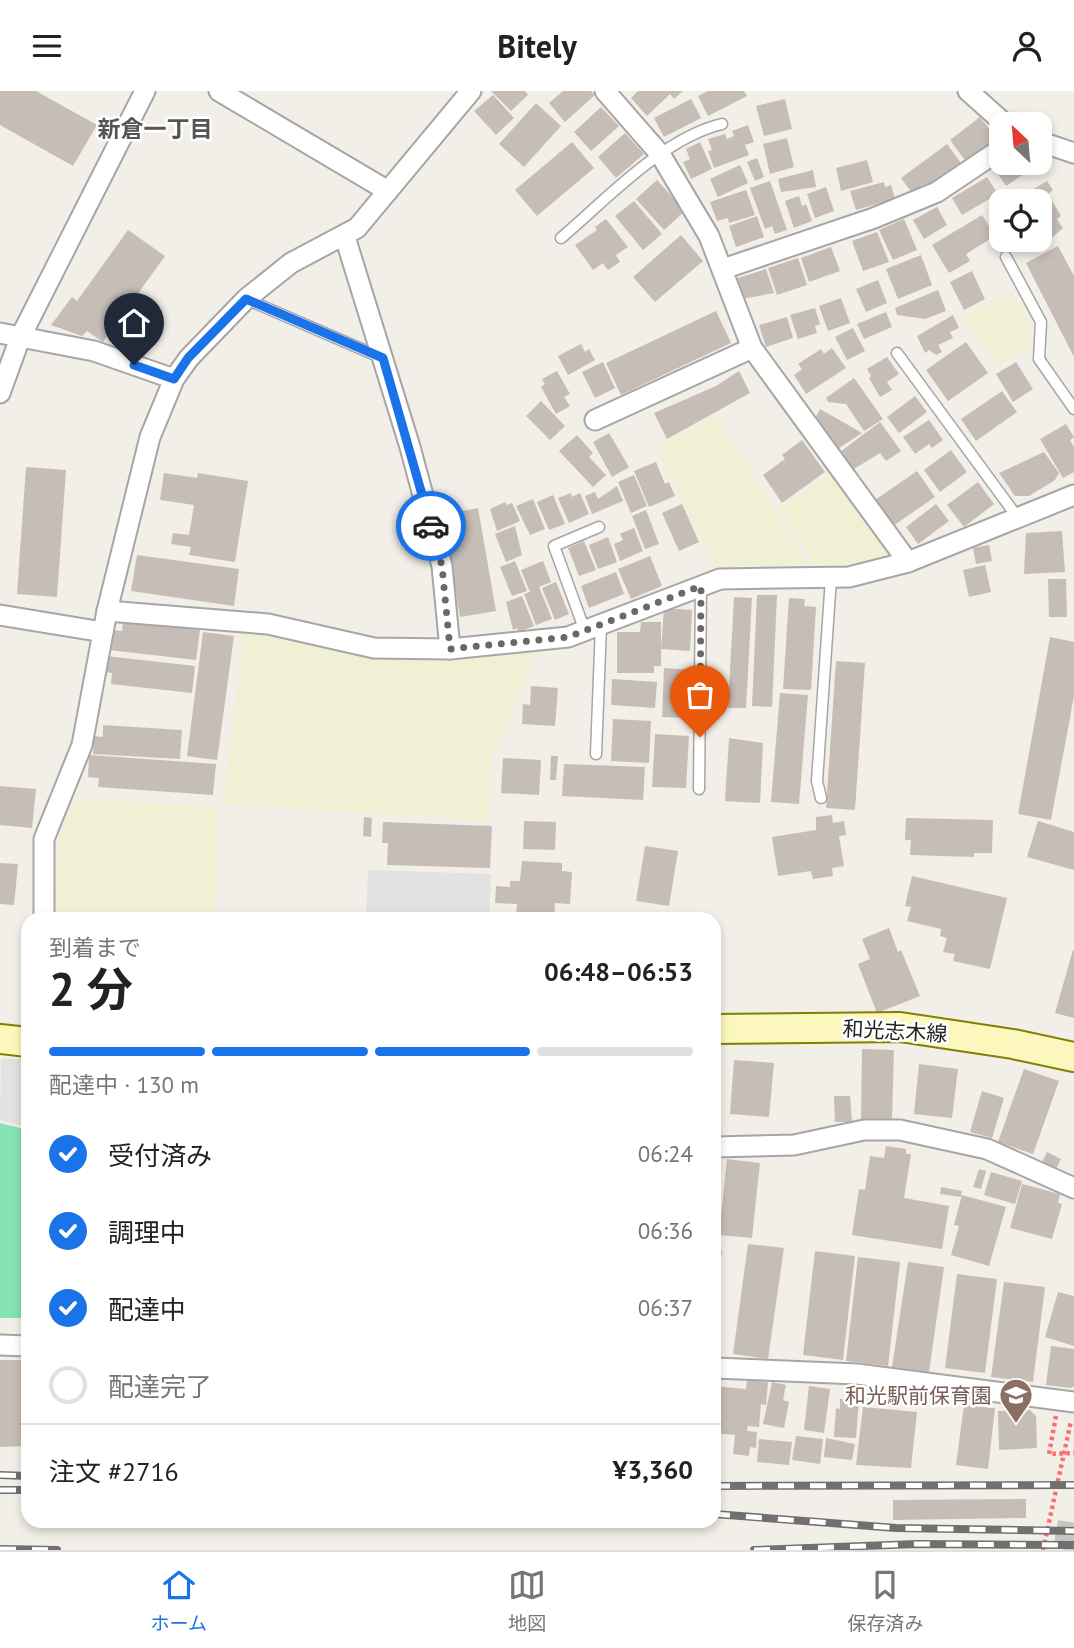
<!DOCTYPE html>
<html lang="ja">
<meta charset="utf-8">
<style>
:root{--surface:#fff;--page:#f2f2f2;--text:#222;--muted:#767676;--line:#e0e0e0;--accent:#1a73e8}
body{margin:0;font-family:"PT Sans","Noto Sans JP",sans-serif;background:var(--page);color:var(--text);height:100vh;display:flex;flex-direction:column;font-size:26px;white-space:nowrap}
*{box-sizing:border-box;margin:0}
p{font-size:23px;color:var(--muted)}
.icon{flex:none;width:38px;height:38px;fill:none;stroke:currentColor;stroke-width:2;stroke-linecap:round;stroke-linejoin:round}
.map{position:relative;flex:1;overflow:hidden}
.panel{position:absolute;left:21px;top:821px;width:700px;height:616px;display:flex;flex-direction:column;background:var(--surface);border-radius:21px;box-shadow:0 4px 10px #0003}
.panel>*{flex:none}
.needle{width:46px;rotate:334deg}
.buttons{position:absolute;left:989px;top:21px;display:grid;gap:14px}
.buttons a{display:grid;place-items:center;width:63px;height:63px;border-radius:14px;background:var(--surface);box-shadow:0 4px 10px #0003;font-size:35px}
.pin{position:absolute;display:grid;place-items:center;width:60px;height:60px;color:#fff;margin:-72px -30px;border-radius:50% 50% 50% 0;rotate:-45deg;box-shadow:0 0 7px #0007}
.pin .icon{rotate:45deg}
.courier{position:absolute;display:grid;place-items:center;width:70px;height:70px;margin:-35px;border:5px solid #1a73e8;border-radius:50%;background:#fff;color:#222;box-shadow:0 2px 9px #0007}
.head em{font-style:normal;font-weight:700}
.head div{display:flex;flex-direction:column-reverse}
.head{display:flex;align-items:center;justify-content:space-between;height:119px;padding:0 28px}
h1{font-size:46px;font-weight:700;line-height:52px}
.bar{display:grid;grid-template-columns:repeat(4,1fr);gap:10px 7px;align-content:center;height:84px;padding:0 28px}
.bar i{height:9px;border-radius:5px;background:var(--line)}
.bar .selected{background:var(--accent)}
.bar p{grid-column:span 4}
.line{display:flex;align-items:center;gap:18px;padding:0 28px;border-top:2px solid var(--line)}
.line div{flex:1}
ol{padding:0 28px;list-style:none}
li{display:flex;align-items:center;gap:21px;height:77px}
li p{margin-inline-start:auto}
li .icon{padding:7px;border-radius:50%;background:var(--accent);color:#fff;stroke-width:4}
li:last-child{color:var(--muted)}
li i{width:38px;height:38px;border:4px solid var(--line);border-radius:50%}
header{display:flex;justify-content:space-between;align-items:center;height:91px;padding:0 28px;background:var(--surface);font-size:32px;font-weight:700}
.dock{display:flex;justify-content:space-around;align-items:center;height:98px;border-top:2px solid var(--line);background:var(--surface);font-size:19px;color:var(--muted)}
.dock a{display:grid;justify-items:center;gap:4px}
.dock .selected{color:var(--accent)}
.map>svg:first-child{display:block}
.farmland{fill:#f1f0d4}
.pitch{fill:#85e3b4}
.parking{fill:#e2e2e2}
.building{fill:#c7bdb7}
.lines{fill:none;stroke-linecap:round;stroke-linejoin:round}
.secondary-tunnel{stroke:#c8c5c0;stroke-width:28;stroke-dasharray:28 14;stroke-linecap:butt}
.lane-casing{stroke:#a6a6a6;stroke-width:13}
.street-casing{stroke:#a6a6a6;stroke-width:23}
.secondary-casing{stroke:#808001;stroke-width:32}
.path{stroke:#fe6d6e;stroke-width:4.5;stroke-dasharray:3.5 3.5;stroke-linecap:butt}
.lane{stroke:#fff;stroke-width:10}
.street{stroke:#fff;stroke-width:19}
.secondary{stroke:#fcf8bd;stroke-width:28}
.rail-casing{stroke:#707070;stroke-width:8}
.rail{stroke:#fff;stroke-width:5;stroke-dasharray:16;stroke-linecap:butt}
.path-bridge{stroke:#fe6d6e;stroke-width:4.5;stroke-dasharray:3.5 3.5;stroke-linecap:butt}
.done{stroke:#6b6967;stroke-width:7;stroke-dasharray:0 12.6}
.route{stroke:#1a73e8;stroke-width:9}
.labels{text-anchor:middle;dominant-baseline:central;stroke-width:5;stroke-linejoin:round;paint-order:stroke}
.street-label{font-size:21px;fill:#222;stroke:#fff}
.education-label{font-size:21px;fill:#785e54;stroke:#fff;text-anchor:end}
.neighbourhood-label{font-size:23px;font-weight:bold;fill:#555;stroke:#fff}
</style>
<header><svg class="icon" aria-label="menu" viewBox="0 0 24 24"><path d="M4 6h16M4 12h16M4 18h16"/></svg>Bitely<svg class="icon" aria-label="person" viewBox="0 0 24 24"><circle cx="12" cy="8" r="4"/><path d="M4 21q1-7 8-7t8 7"/></svg></header>
<div class="map">
<svg width="1074" height="1459" viewBox="0 0 1074 1459">
<rect width="100%" height="100%" fill="#f2eee8"/>
<g class="farmland">
<polygon points="1013,202 1031,236 1029,257 998,275 962,226"/>
<polygon points="716,325 811,474 716,476 656,357"/>
<polygon points="832,381 893,465 883,470 816,475 779,417"/>
<polygon points="244,541 371,564 538,557 491,669 488,730 223,713"/>
<polygon points="75,707 217,716 216,828 53,828 58,748"/>
</g>
<polygon class="pitch" points="0,1032 28,1039 28,1227 0,1227"/>
<g class="parking">
<polygon points="368,779 491,783 489,828 366,828"/>
<polygon points="1,968 28,968 28,1036 0,1029"/>
</g>
<g class="building">
<polygon points="0,0 36,0 97,34 73,75 0,34"/>
<polygon points="491,0 525,0 528,4 511,20"/>
<polygon points="563,0 591,0 595,4 565,31 549,12"/>
<polygon points="638,0 683,0 674,8 670,3 647,25 631,7"/>
<polygon points="708,0 744,0 747,5 708,25 698,5"/>
<polygon points="493,4 514,27 496,44 474,20"/>
<polygon points="691,8 701,27 664,46 654,27"/>
<polygon points="785,8 792,38 764,45 756,15"/>
<polygon points="536,12 561,35 524,76 499,53"/>
<polygon points="601,16 619,35 591,60 574,41"/>
<polygon points="980,26 997,49 967,72 950,49"/>
<polygon points="748,34 754,51 745,54 749,64 714,77 708,60 712,59 708,48 725,43 727,48 734,45 732,40"/>
<polygon points="625,42 644,63 616,87 598,66"/>
<polygon points="787,47 794,76 770,83 763,53"/>
<polygon points="572,51 594,77 537,125 515,99"/>
<polygon points="700,51 712,78 691,88 683,71 690,68 686,58"/>
<polygon points="947,53 961,72 927,97 924,93 912,102 901,87"/>
<polygon points="757,67 764,86 755,90 747,71"/>
<polygon points="867,69 873,91 841,100 836,77"/>
<polygon points="1008,72 1025,72 1030,79 1006,95 996,80"/>
<polygon points="740,74 748,92 718,106 710,88"/>
<polygon points="813,79 816,96 781,101 778,88"/>
<polygon points="987,86 998,103 962,124 952,107"/>
<polygon points="657,89 685,120 664,139 636,108"/>
<polygon points="770,90 787,139 775,143 772,135 765,138 750,97"/>
<polygon points="1047,90 1053,99 1048,103 1061,125 1057,128 1063,137 1045,153 1040,144 1040,110 1013,110"/>
<polygon points="884,91 885,96 891,94 895,108 856,119 850,100"/>
<polygon points="826,96 834,120 815,127 807,103"/>
<polygon points="746,99 755,124 729,132 728,127 717,130 710,111"/>
<polygon points="799,105 802,115 806,113 812,130 794,137 785,110"/>
<polygon points="634,110 662,143 643,159 615,125"/>
<polygon points="937,116 947,134 924,148 913,129"/>
<polygon points="1001,118 1001,143 990,124"/>
<polygon points="982,124 995,145 966,163 970,170 949,182 932,154"/>
<polygon points="757,125 764,146 736,156 729,135"/>
<polygon points="606,128 628,156 616,164 620,171 608,179 603,172 593,179 575,154 597,139 595,136"/>
<polygon points="904,128 917,159 893,169 879,139"/>
<polygon points="128,139 165,165 103,251 87,240 82,245 51,234 72,206 77,210"/>
<polygon points="877,141 889,171 863,180 852,150"/>
<polygon points="681,144 703,170 655,211 633,186"/>
<polygon points="1058,155 1074,185 1074,266 1026,172"/>
<polygon points="831,156 840,180 809,191 801,167"/>
<polygon points="921,164 932,194 898,208 886,178"/>
<polygon points="798,167 807,194 777,204 768,177"/>
<polygon points="766,178 774,202 742,208 735,188"/>
<polygon points="972,180 985,208 964,219 950,191"/>
<polygon points="878,189 887,212 866,221 856,198"/>
<polygon points="938,199 946,220 925,228 897,224 895,217"/>
<polygon points="841,207 850,232 828,240 819,215"/>
<polygon points="815,217 820,233 815,235 817,242 798,248 790,224"/>
<polygon points="716,220 731,252 621,304 606,272"/>
<polygon points="886,221 892,236 864,248 857,233"/>
<polygon points="953,224 959,237 950,241 953,247 938,254 942,261 936,264 929,259 925,262 917,245"/>
<polygon points="787,226 793,247 766,256 759,234"/>
<polygon points="853,237 865,260 847,269 835,246"/>
<polygon points="966,251 988,282 948,310 926,279"/>
<polygon points="581,253 585,261 589,258 595,269 568,284 558,265"/>
<polygon points="832,257 846,277 806,303 794,284 802,278 798,273 821,258 824,263"/>
<polygon points="887,266 899,283 887,291 892,299 880,306 869,287 871,285 867,278"/>
<polygon points="603,271 615,297 595,307 582,281"/>
<polygon points="1016,271 1033,298 1013,311 996,283"/>
<polygon points="557,280 570,303 564,306 570,315 556,323 541,296 545,293 542,288"/>
<polygon points="739,280 750,302 667,348 654,322 716,295"/>
<polygon points="854,287 883,328 864,340 846,313 828,311 826,307"/>
<polygon points="1002,300 1017,321 976,350 961,328"/>
<polygon points="915,305 927,321 899,342 887,326"/>
<polygon points="541,310 565,335 550,349 526,325"/>
<polygon points="820,318 862,342 833,361 814,330"/>
<polygon points="929,329 943,349 932,357 929,353 915,363 903,346"/>
<polygon points="880,331 901,360 886,370 880,362 849,381 836,364"/>
<polygon points="1066,333 1074,346 1070,349 1074,356 1074,381 1063,387 1040,348"/>
<polygon points="609,342 629,376 612,386 593,351"/>
<polygon points="577,344 593,362 589,366 606,384 593,396 559,360"/>
<polygon points="802,349 825,381 782,412 763,384 785,368 782,364"/>
<polygon points="951,359 967,381 940,401 924,379"/>
<polygon points="1044,361 1059,382 1055,389 1029,405 1015,405 999,382"/>
<polygon points="656,371 665,393 669,391 675,405 649,416 634,380"/>
<polygon points="26,376 66,379 57,506 17,503"/>
<polygon points="917,380 935,406 893,435 875,409"/>
<polygon points="164,382 197,387 198,382 248,390 235,471 189,464 191,456 171,453 173,442 189,444 194,414 160,409"/>
<polygon points="634,384 647,415 631,422 618,391"/>
<polygon points="978,391 994,413 964,436 947,414"/>
<polygon points="617,395 623,410 592,423 585,405 595,401 598,408"/>
<polygon points="571,402 572,406 580,402 589,423 569,432 558,407"/>
<polygon points="553,404 565,433 549,439 537,411"/>
<polygon points="533,408 545,438 530,444 516,415"/>
<polygon points="505,411 506,414 512,412 520,430 497,440 490,418"/>
<polygon points="682,413 699,451 679,460 662,422"/>
<polygon points="936,413 949,430 918,453 906,436"/>
<polygon points="478,417 496,520 460,526 442,424"/>
<polygon points="646,419 659,453 645,458 632,425"/>
<polygon points="515,435 522,464 506,471 495,443"/>
<polygon points="634,437 643,460 620,470 614,453 623,449 620,443"/>
<polygon points="1062,440 1065,481 1024,483 1026,442"/>
<polygon points="608,446 617,471 598,478 589,454"/>
<polygon points="584,450 596,479 579,485 568,457"/>
<polygon points="989,454 992,470 976,473 973,457"/>
<polygon points="137,464 239,478 234,515 131,500"/>
<polygon points="650,465 662,495 631,508 618,478"/>
<polygon points="515,470 527,500 512,505 500,476"/>
<polygon points="543,470 551,491 539,496 552,528 536,534 524,503 530,501 521,479"/>
<polygon points="985,474 991,501 969,506 963,479"/>
<polygon points="616,481 624,503 589,517 581,495"/>
<polygon points="1048,488 1066,488 1067,526 1049,526"/>
<polygon points="556,491 569,523 555,529 542,497"/>
<polygon points="757,504 777,504 772,616 752,615"/>
<polygon points="522,505 534,535 519,541 517,537 513,539 506,511"/>
<polygon points="734,506 752,507 746,617 728,617"/>
<polygon points="789,507 805,508 804,515 816,516 811,599 783,598"/>
<polygon points="664,517 692,519 690,560 661,558"/>
<polygon points="123,530 200,539 196,569 109,559 111,539 122,540"/>
<polygon points="641,531 661,531 661,575 654,575 654,582 617,582 617,541 640,541"/>
<polygon points="203,541 234,545 217,669 187,665"/>
<polygon points="1050,546 1074,551 1074,605 1051,729 1018,723"/>
<polygon points="106,565 195,575 192,602 111,593 112,582 104,581"/>
<polygon points="836,570 865,572 855,719 826,717"/>
<polygon points="664,577 692,579 689,627 662,626"/>
<polygon points="612,588 657,591 655,617 611,614"/>
<polygon points="531,595 558,597 555,635 522,633 523,613 530,614"/>
<polygon points="780,602 808,604 799,713 771,711"/>
<polygon points="613,628 651,630 649,672 611,670"/>
<polygon points="103,634 182,639 180,668 93,663 94,645 103,646"/>
<polygon points="655,643 689,645 686,697 652,696"/>
<polygon points="729,647 763,652 760,712 725,710"/>
<polygon points="89,664 216,673 213,704 98,696 99,687 88,686"/>
<polygon points="551,665 558,665 556,689 550,689"/>
<polygon points="503,667 541,669 539,704 501,702"/>
<polygon points="564,673 645,676 643,709 562,705"/>
<polygon points="0,695 36,698 32,737 0,734"/>
<polygon points="832,724 833,732 844,730 846,744 839,745 844,775 832,777 833,785 813,788 811,780 778,785 772,746 816,739 816,726"/>
<polygon points="364,726 372,727 371,746 363,745"/>
<polygon points="906,727 993,729 992,762 974,762 974,766 910,764 911,749 905,749"/>
<polygon points="524,730 556,731 555,759 523,758"/>
<polygon points="1038,730 1074,741 1074,779 1027,766"/>
<polygon points="383,731 492,735 490,777 387,774 388,752 382,752"/>
<polygon points="645,755 678,760 669,815 636,810"/>
<polygon points="522,770 562,772 562,780 572,781 570,813 555,812 554,828 516,828 517,813 495,812 496,795 510,796 510,790 520,790"/>
<polygon points="0,772 18,773 14,814 0,813"/>
<polygon points="912,785 1007,807 990,878 953,870 955,863 943,861 947,847 940,845 941,838 907,830 911,816 905,815"/>
<polygon points="889,837 898,861 901,859 920,905 877,922 858,873 870,868 862,848"/>
<polygon points="1073,859 1074,859 1074,927 1055,922"/>
<polygon points="862,958 894,959 892,1028 861,1028"/>
<polygon points="734,969 774,972 769,1026 730,1023"/>
<polygon points="919,973 958,978 952,1027 914,1023"/>
<polygon points="1024,978 1059,990 1033,1063 998,1051"/>
<polygon points="982,1000 1004,1007 992,1047 970,1041"/>
<polygon points="834,1005 850,1005 852,1031 835,1031"/>
<polygon points="886,1055 906,1058 906,1063 911,1063 904,1107 949,1115 942,1158 852,1144 859,1098 865,1099 870,1065 884,1067"/>
<polygon points="1047,1061 1061,1068 1056,1078 1042,1071"/>
<polygon points="727,1068 760,1072 752,1147 719,1144"/>
<polygon points="979,1078 986,1080 981,1098 973,1096"/>
<polygon points="991,1081 1022,1090 1015,1113 984,1104"/>
<polygon points="1022,1093 1060,1103 1058,1112 1062,1113 1052,1148 1010,1137"/>
<polygon points="941,1096 962,1100 961,1106 940,1103"/>
<polygon points="962,1104 1006,1116 989,1175 951,1164 959,1135 954,1134"/>
<polygon points="748,1153 784,1157 768,1268 733,1263"/>
<polygon points="714,1159 722,1160 716,1211 714,1211"/>
<polygon points="815,1160 855,1165 843,1269 803,1264"/>
<polygon points="858,1166 900,1171 888,1275 846,1270"/>
<polygon points="908,1171 944,1176 929,1281 892,1276"/>
<polygon points="957,1183 997,1188 985,1282 945,1277"/>
<polygon points="1004,1191 1045,1196 1033,1291 991,1286"/>
<polygon points="1058,1201 1074,1205 1074,1255 1045,1246"/>
<polygon points="1051,1255 1074,1258 1074,1295 1071,1297 1046,1294"/>
<polygon points="0,1269 28,1269 28,1355 0,1356"/>
<polygon points="747,1289 768,1291 766,1314 761,1313 759,1336 748,1335 747,1340 757,1341 756,1357 750,1356 749,1365 733,1363 735,1344 714,1342 714,1295 746,1298"/>
<polygon points="772,1291 786,1294 783,1309 789,1311 784,1337 763,1333"/>
<polygon points="809,1295 830,1298 824,1342 804,1339"/>
<polygon points="840,1308 859,1309 856,1347 834,1346 836,1317 840,1318"/>
<polygon points="964,1314 995,1317 988,1378 956,1374"/>
<polygon points="863,1316 917,1321 911,1377 856,1374"/>
<polygon points="1030,1319 1036,1325 1037,1357 999,1359 998,1320"/>
<polygon points="796,1345 823,1348 820,1373 792,1369"/>
<polygon points="826,1347 855,1353 852,1369 824,1366"/>
<polygon points="759,1348 792,1351 789,1374 757,1371"/>
<polygon points="1026,1408 1026,1427 893,1429 893,1409"/>
</g>
<g class="lines">
<polyline class="secondary-tunnel" points="1067,1459 1074,1420"/>
<defs>
<g id="lane">
<path d="M561 147C607 108 663 47 722 33"/>
<polyline points="1006,166 1041,231 1039,268 1074,318"/>
<polyline points="246,208 380,266"/>
<polyline points="897,262 1018,427"/>
<polyline points="585,540 554,455 599,436"/>
<polyline points="596,663 601,534"/>
<polyline points="699,698 701,495"/>
<polyline points="821,707 817,690 831,487"/>
</g>
<g id="street">
<polyline points="219,0 388,100"/>
<polyline points="605,0 660,63 709,145 752,257 908,471"/>
<polyline points="968,0 1005,33"/>
<polyline points="1040,55 1050,54 1074,62"/>
<polyline points="345,146 410,356 442,475 450,558"/>
<polyline points="723,178 874,127 937,101 1001,58"/>
<polyline points="0,242 94,260 174,288"/>
<polyline points="0,302 20,247 145,0"/>
<polyline points="595,329 752,257"/>
<polyline points="107,520 268,533 374,557 450,558 568,546 720,488 849,486 908,471 1074,404"/>
<polyline points="0,524 103,541"/>
<polyline points="44,828 44,748 82,654 107,520 150,346 174,288 189,267 246,208 291,172 357,137 471,0"/>
<polyline points="714,1056 794,1054 864,1039 900,1039 987,1058 1074,1097"/>
<polyline points="0,1254 28,1255"/>
<polyline points="714,1277 857,1283 1074,1311"/>
</g>
<g id="secondary">
<polyline points="714,938 900,936 1013,953 1074,966"/>
<polyline points="0,948 28,951"/>
</g>
</defs>
<use href="#lane" class="lane-casing"/>
<use href="#street" class="street-casing"/>
<use href="#secondary" class="secondary-casing"/>
<polyline class="path" points="1043,1459 1071,1330"/>
<use href="#lane" class="lane"/>
<use href="#street" class="street"/>
<use href="#secondary" class="secondary"/>
<defs>
<g id="rail">
<polyline points="0,1384 28,1385"/>
<polyline points="714,1395 1074,1394"/>
<polyline points="0,1399 28,1399"/>
<polyline points="714,1423 896,1437 1074,1440"/>
<polyline points="0,1458 57,1459"/>
<polyline points="754,1459 917,1453 1074,1454"/>
</g>
</defs>
<use href="#rail" class="rail-casing"/>
<use href="#rail" class="rail"/>
<polyline class="path-bridge" points="1056,1325 1049,1363 1074,1362"/>
</g>
<g class="lines">
<polyline class="done" points="431,435 442,475 450,558 568,546 701,495 700,646"/>
<polyline class="route" points="134,274 174,288 188,267 246,208 383,267 431,435"/>
</g>
<defs>
<symbol id="school-pin" viewBox="-11 -11 22 30"><path d="M0 17L-7.5 6A9.5 9.5 0 1 1 7.5 6Z" fill="#8d6e63" stroke="#fff"/><path d="M0-5L7-2L0 1L-7-2ZM-4 1L0 2.5L4 1V4Q0 6-4 4Z" fill="#fff"/></symbol>
</defs>
<g fill-rule="evenodd">
<use href="#school-pin" x="997" y="1285" width="38" height="52"/>
</g>
<g class="labels">
<g class="street-label">
<text transform="translate(895 940) rotate(3)">和光志木線</text>
</g>
<g class="education-label">
<text x="992" y="1304">和光駅前保育園</text>
</g>
<g class="neighbourhood-label">
<text x="155" y="37">新倉一丁目</text>
</g>
</g>
</svg>
<div class="buttons">
<a><svg class="needle" viewBox="-14 -14 28 28"><path d="M0-13l5 13h-10z" fill="#e53935"/><path d="M0 13l5-13h-10z" fill="#767676"/></svg></a>
<a><svg class="icon" aria-label="locate" viewBox="0 0 24 24"><circle cx="12" cy="12" r="6"/><path d="M12 2v4M12 18v4M2 12h4M18 12h4"/></svg></a>
</div>
<div class="pin" style="left:700px;top:646px;background:#ea580c"><svg class="icon" aria-label="bag" viewBox="0 0 24 24"><path d="M5 8h14l-1 12H6zM9 8a3 3 0 0 1 6 0"/></svg></div>
<div class="pin" style="left:134px;top:274px;background:#1f2937"><svg class="icon" aria-label="home" viewBox="0 0 24 24"><path d="M3 11l9-7 9 7M6 9v11h12V9"/></svg></div>
<div class="courier" style="left:431px;top:435px"><svg class="icon" aria-label="car" viewBox="0 0 24 24"><path d="M5 17H2v-5l4-1 3-4h7l3 4 3 1v5h-3M9 17h6M6 11h13"/><circle cx="7" cy="17" r="2"/><circle cx="17" cy="17" r="2"/></svg></div>
<section class="panel">
<div class="head"><div><h1>2 分</h1><p>到着まで</p></div><em>06:48–06:53</em></div>
<div class="bar"><i class="selected"></i><i class="selected"></i><i class="selected"></i><i></i><p>配達中 · 130 m</p></div>
<ol>
<li><svg class="icon" aria-label="check" viewBox="0 0 24 24"><path d="M5 12l5 5 9-10"/></svg>受付済み<p>06:24</p></li>
<li><svg class="icon" aria-label="check" viewBox="0 0 24 24"><path d="M5 12l5 5 9-10"/></svg>調理中<p>06:36</p></li>
<li><svg class="icon" aria-label="check" viewBox="0 0 24 24"><path d="M5 12l5 5 9-10"/></svg>配達中<p>06:37</p></li>
<li><i></i>配達完了</li>
</ol>
<div class="line" style="height:91px"><div>注文 #2716</div><b>¥3,360</b></div>
</section>
</div>
<nav class="dock">
<a class="selected"><svg class="icon" aria-label="home" viewBox="0 0 24 24"><path d="M3 11l9-7 9 7M6 9v11h12V9"/></svg>ホーム</a>
<a><svg class="icon" aria-label="map" viewBox="0 0 24 24"><path d="M3 6l6-2 6 2 6-2v14l-6 2-6-2-6 2zM9 4v14M15 6v14"/></svg>地図</a>
<a><svg class="icon" aria-label="saved" viewBox="0 0 24 24"><path d="M7 4h10v16l-5-4-5 4z"/></svg>保存済み</a>
</nav>
